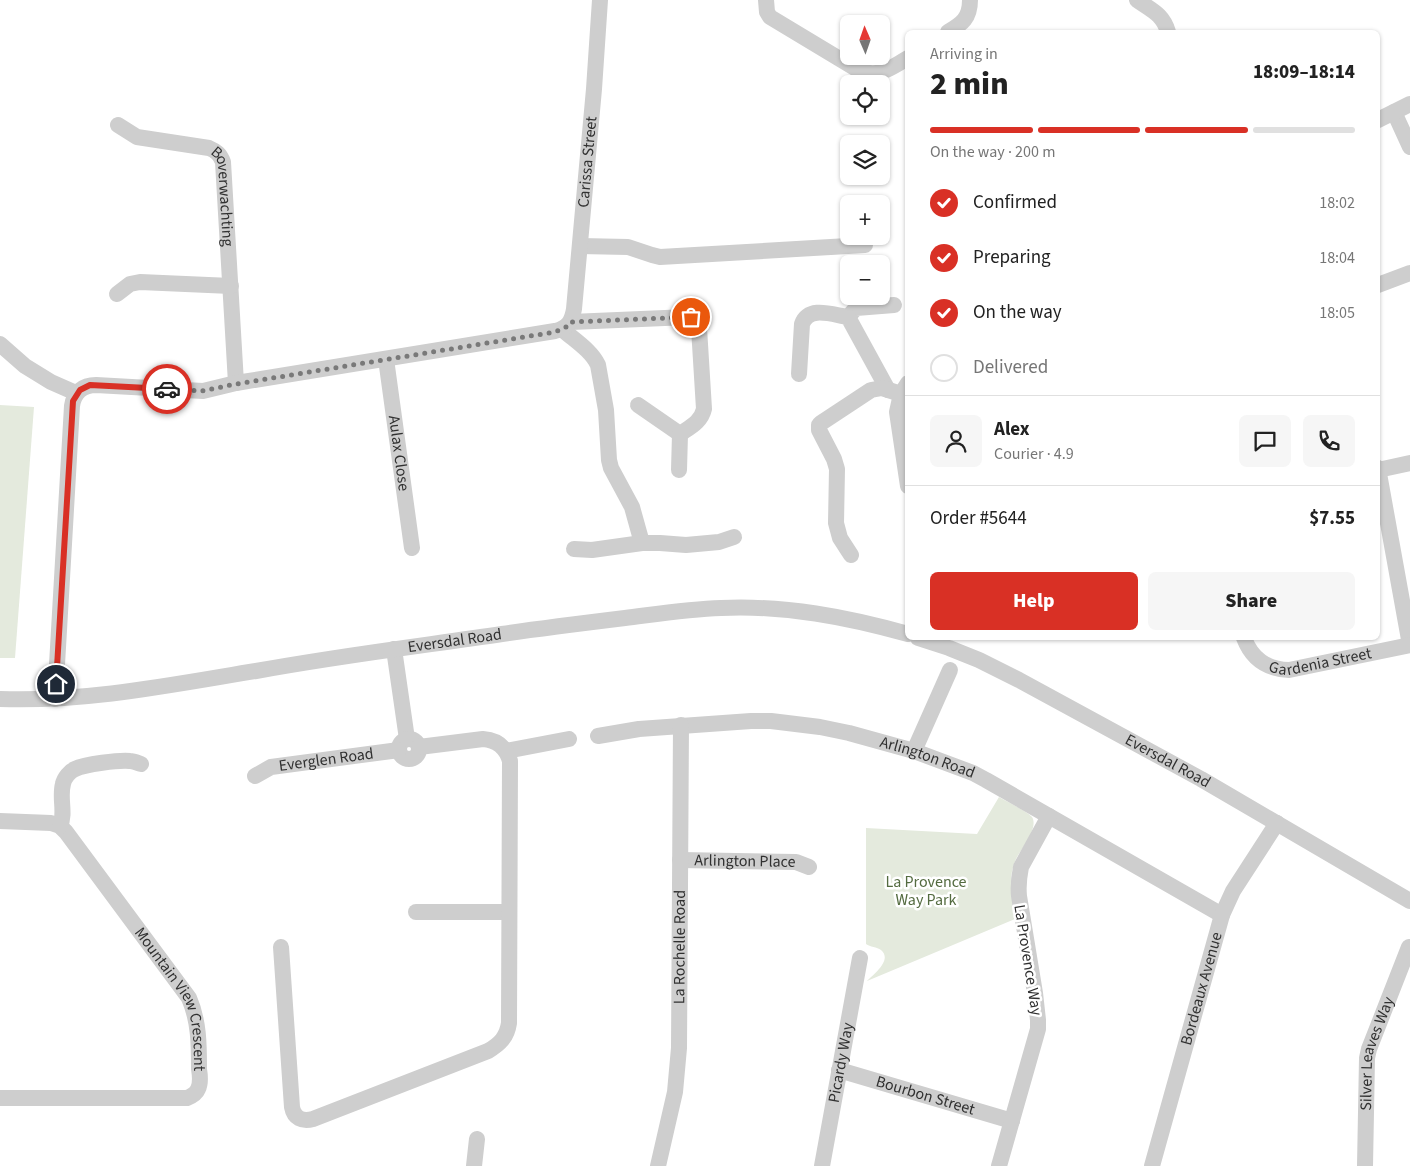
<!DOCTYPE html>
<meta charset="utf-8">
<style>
:root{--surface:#fff;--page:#f6f6f6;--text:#222;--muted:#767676;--line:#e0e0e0;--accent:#d93025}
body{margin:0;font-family:"Source Sans 3",sans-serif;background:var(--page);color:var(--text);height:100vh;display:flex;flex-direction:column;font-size:19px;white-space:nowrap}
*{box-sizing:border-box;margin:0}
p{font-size:16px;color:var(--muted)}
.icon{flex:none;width:28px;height:28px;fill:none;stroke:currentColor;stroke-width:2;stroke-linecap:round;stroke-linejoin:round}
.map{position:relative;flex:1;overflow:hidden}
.details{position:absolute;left:905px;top:30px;width:475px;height:610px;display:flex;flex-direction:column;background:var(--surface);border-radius:8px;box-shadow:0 1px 4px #0004}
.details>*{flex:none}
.needle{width:32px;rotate:358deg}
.tools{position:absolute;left:840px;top:15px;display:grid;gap:10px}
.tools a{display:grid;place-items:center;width:50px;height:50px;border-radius:8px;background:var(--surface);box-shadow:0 1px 4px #0004;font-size:25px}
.pin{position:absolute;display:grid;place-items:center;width:42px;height:42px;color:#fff;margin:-21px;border:2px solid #fff;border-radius:50%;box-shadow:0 1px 5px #0007}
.courier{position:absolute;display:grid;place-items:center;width:50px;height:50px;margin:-25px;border:4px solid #d93025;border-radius:50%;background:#fff;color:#222;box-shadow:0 1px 6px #0007}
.summary em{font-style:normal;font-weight:800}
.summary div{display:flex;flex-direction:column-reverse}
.summary{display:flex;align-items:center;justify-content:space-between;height:85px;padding:0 25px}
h1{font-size:32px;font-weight:800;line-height:38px}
.bar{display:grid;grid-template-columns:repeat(4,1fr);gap:8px 5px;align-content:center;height:60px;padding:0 25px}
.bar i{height:6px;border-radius:4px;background:var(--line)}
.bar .active{background:var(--accent)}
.bar p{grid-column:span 4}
.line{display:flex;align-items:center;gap:12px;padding:0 25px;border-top:1px solid var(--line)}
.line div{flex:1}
.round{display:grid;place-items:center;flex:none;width:52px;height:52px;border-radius:8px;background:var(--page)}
ol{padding:0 25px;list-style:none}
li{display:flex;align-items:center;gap:15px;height:55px}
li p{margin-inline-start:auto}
li .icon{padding:5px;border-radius:50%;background:var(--accent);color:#fff;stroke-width:4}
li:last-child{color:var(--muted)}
li i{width:28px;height:28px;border:2px solid var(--line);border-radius:50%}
.action{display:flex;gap:10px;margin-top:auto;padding:10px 25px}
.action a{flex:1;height:58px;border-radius:8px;background:var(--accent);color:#fff;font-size:20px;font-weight:800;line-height:58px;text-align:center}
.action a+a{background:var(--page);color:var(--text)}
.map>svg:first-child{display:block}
.green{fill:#e4eadd}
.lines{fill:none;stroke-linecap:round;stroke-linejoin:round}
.minor{stroke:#cecece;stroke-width:16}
.done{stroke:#797979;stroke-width:5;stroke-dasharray:0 9}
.route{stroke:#d93025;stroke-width:6}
.labels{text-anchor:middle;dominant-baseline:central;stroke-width:5;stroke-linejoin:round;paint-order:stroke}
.street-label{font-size:16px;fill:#313131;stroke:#fff}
.park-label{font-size:16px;fill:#546b40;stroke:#fff}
</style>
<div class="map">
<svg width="1410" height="1166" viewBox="0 0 1410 1166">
<rect width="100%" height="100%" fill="#fff"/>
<g class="green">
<polygon points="0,405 34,407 15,658 0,658"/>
<path d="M999 797C1006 801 1028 812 1032 817 1039 828 1021 849 1016 859 1007 878 1012 899 1015 919L867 981C873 975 893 960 881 950 877 947 870 947 866 944V828L977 834Z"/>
</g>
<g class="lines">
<g class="minor">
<path d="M766 0 767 12 770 17 858 70C879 79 890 68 908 58"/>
<path d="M1137 0C1151 10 1163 14 1168 32"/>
<path d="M948 32C962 24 970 18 970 0"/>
<polyline points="1394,112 1410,147"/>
<polyline points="1378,120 1410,104"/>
<path id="s1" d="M118 125 137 137 209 148C216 151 220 154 223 162L236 383"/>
<polyline points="580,246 628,247 652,255 660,257 865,245"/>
<polyline points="1378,285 1410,273"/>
<polyline points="117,294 130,284 140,282 231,286"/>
<polyline points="848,317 856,308 894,305"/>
<path d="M571 322 688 317C695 318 698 321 699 328L704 409C701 422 690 427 680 434L638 405"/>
<path d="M562 329C574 340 591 350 598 365L606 410 609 460 611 468 632 507 642 543"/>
<polyline points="0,344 25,366 51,382 76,393"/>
<path id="s2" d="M386 359 412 548"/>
<path d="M799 374 802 324C809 305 833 315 848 317L888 390"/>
<polyline points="908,383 901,394 897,412 908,486"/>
<polyline points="1378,468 1410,645"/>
<polyline points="679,470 680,434"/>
<polyline points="1378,470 1410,463"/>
<polyline points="574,549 592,550 642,543 660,543 686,545 719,542 734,537"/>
<polyline points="851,555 840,538 836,523 837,469 834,459 819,430 819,425 821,423 871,390 882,388 901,394"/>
<path id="s3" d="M918 638 949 648 979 660 1019 680 1201 779 1410 901"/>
<path id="s4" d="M1244 638C1252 659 1266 669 1289 670L1410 645"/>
<polyline points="394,649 407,739"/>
<path id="s5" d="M0 699C87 702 171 685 256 671 337 656 420 646 502 634 543 628 584 623 625 618 657 614 689 609 721 608 785 605 847 617 908 634"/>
<path id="s6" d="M55 699 72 406C74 392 83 385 96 385L203 391 236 383 555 331C568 328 572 321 574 309L594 89 600 0"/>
<path id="s7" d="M598 736 639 729 751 721H771L820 727 849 733 914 751 973 773 986 780 1222 915"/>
<circle cx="409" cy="749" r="10"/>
<polyline points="506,751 569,739"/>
<polyline points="914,751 950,670"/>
<path id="s8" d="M255 776 271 767 399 750"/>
<path id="s9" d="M0 821 51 823 60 826 66 832 189 998C199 1021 199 1045 199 1069 200 1075 201 1083 198 1089 196 1094 192 1096 187 1098H0"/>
<path d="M60 826C66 813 59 798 63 784 64 778 70 771 75 769 85 764 119 760 130 761 134 761 138 763 141 764"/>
<path id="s10" d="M680 860 796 862 809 867"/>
<polyline points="416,912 509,912"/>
<path d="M281 947 292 1107C294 1118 302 1122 313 1119L488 1051C500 1044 507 1037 509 1023L510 761C506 747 497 740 483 739L419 747"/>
<path id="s11" d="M839 1070 1012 1121"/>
<polyline points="474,1166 477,1139"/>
<path id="s12" d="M658 1166 675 1092 679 1048 681 725"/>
<path id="s13" d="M822 1166 860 958"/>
<path d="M999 1166 1038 1029V1020L1035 993 1019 896C1018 886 1019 877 1021 867L1049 816"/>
<path id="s14" d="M1152 1166 1222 915 1233 891 1277 823"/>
<path id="s15" d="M1365 1166 1367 1058 1369 1049 1409 947"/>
</g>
</g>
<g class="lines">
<polyline class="done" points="167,389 202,391 236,384 555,332 566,327 570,322 691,317"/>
<polyline class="route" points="56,684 73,401 80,390 90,385 167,389"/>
</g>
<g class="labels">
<g class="street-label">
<text stroke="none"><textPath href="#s6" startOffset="972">Carissa Street</textPath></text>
<text stroke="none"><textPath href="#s1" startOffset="150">Boverwachting</textPath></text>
<text stroke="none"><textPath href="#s2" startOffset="95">Aulax Close</textPath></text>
<text stroke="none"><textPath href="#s5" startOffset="459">Eversdal Road</textPath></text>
<text stroke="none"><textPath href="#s4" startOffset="91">Gardenia Street</textPath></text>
<text stroke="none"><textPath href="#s7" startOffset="335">Arlington Road</textPath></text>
<text stroke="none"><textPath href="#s8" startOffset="74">Everglen Road</textPath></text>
<text stroke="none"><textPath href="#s3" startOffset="279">Eversdal Road</textPath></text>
<text stroke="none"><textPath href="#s10" startOffset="65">Arlington Place</textPath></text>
<text stroke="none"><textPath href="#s12" startOffset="221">La Rochelle Road</textPath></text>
<text transform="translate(1028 960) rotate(81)">La Provence Way</text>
<text stroke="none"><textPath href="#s14" startOffset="184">Bordeaux Avenue</textPath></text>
<text stroke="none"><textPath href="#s9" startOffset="270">Mountain View Crescent</textPath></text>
<text stroke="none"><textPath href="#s15" startOffset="114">Silver Leaves Way</textPath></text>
<text stroke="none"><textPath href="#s13" startOffset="105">Picardy Way</textPath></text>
<text stroke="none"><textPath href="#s11" startOffset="90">Bourbon Street</textPath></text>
</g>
<g class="park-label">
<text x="926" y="882">La Provence<tspan x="926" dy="18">Way Park</tspan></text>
</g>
</g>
</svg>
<div class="tools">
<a><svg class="needle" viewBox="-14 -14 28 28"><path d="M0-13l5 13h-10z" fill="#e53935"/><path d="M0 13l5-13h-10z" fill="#767676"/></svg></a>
<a><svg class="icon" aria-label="locate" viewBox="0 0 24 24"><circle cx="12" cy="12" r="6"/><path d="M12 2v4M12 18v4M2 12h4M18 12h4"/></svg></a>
<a><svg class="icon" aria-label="layers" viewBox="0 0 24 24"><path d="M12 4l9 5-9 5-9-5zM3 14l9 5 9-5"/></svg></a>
<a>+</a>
<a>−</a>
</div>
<div class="pin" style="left:691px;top:317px;background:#ea580c"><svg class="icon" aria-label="bag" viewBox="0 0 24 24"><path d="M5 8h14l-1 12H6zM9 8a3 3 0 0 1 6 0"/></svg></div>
<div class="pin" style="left:56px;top:684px;background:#1f2937"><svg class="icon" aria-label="home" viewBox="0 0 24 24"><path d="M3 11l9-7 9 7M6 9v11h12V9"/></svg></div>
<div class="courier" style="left:167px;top:389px"><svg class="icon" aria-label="car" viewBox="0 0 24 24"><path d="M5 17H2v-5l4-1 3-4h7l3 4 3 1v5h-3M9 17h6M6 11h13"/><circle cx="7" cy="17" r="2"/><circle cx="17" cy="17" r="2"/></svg></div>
<section class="details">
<div class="summary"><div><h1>2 min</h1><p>Arriving in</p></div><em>18:09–18:14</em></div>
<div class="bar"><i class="active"></i><i class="active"></i><i class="active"></i><i></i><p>On the way · 200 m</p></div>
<ol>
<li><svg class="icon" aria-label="check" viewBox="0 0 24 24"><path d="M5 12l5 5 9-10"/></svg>Confirmed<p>18:02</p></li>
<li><svg class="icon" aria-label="check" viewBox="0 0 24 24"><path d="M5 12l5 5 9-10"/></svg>Preparing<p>18:04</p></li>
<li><svg class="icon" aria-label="check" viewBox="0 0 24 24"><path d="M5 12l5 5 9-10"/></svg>On the way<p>18:05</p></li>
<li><i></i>Delivered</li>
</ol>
<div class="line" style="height:90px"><a class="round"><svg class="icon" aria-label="person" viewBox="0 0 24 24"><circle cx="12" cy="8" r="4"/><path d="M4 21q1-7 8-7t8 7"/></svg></a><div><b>Alex</b><p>Courier · 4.9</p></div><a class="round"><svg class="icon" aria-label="chat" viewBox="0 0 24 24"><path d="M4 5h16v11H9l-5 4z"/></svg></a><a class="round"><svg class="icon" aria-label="phone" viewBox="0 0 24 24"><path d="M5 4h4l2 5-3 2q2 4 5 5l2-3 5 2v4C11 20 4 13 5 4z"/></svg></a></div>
<div class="line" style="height:65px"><div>Order #5644</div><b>$7.55</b></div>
<div class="action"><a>Help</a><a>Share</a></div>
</section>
</div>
